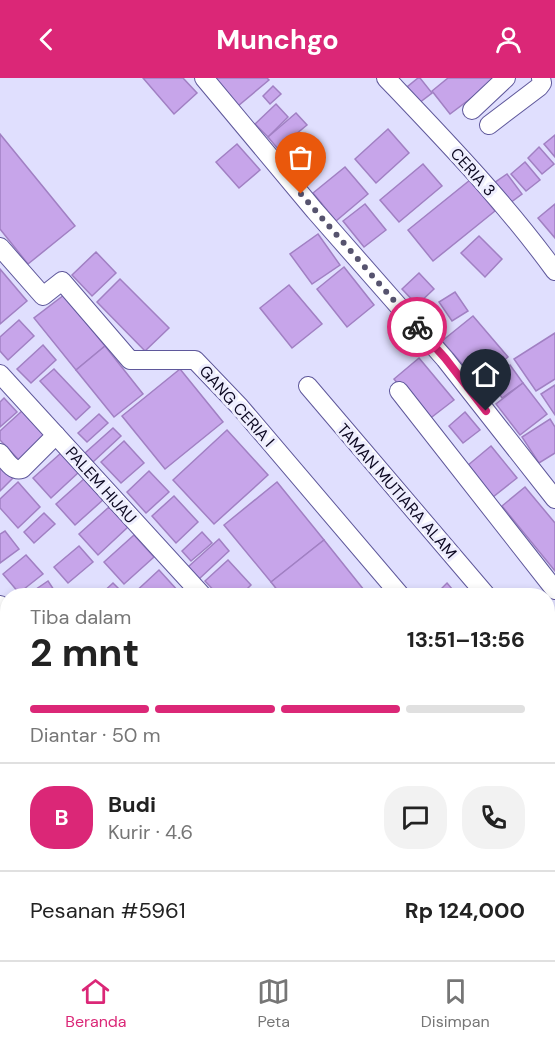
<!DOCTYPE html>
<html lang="id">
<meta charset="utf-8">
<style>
:root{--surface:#fff;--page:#f2f2f2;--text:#222;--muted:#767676;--line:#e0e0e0;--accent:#db2777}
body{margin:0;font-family:"DM Sans",sans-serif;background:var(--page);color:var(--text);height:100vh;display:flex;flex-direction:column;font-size:22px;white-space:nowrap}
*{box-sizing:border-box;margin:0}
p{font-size:20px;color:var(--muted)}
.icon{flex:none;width:33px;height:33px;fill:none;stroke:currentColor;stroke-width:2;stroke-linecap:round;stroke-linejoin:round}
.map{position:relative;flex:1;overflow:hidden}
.drawer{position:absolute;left:0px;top:510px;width:555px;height:372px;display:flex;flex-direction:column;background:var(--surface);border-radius:24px 24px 0 0;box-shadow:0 3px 9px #0003}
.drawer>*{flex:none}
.pin{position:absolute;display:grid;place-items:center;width:51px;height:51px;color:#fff;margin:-62px -26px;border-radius:50% 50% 50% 0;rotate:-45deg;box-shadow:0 0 6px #0007}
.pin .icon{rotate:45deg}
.courier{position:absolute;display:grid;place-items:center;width:60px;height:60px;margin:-30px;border:4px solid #db2777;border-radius:50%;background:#fff;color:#222;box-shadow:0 2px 8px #0007}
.head em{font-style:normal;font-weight:700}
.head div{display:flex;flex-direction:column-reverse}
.head{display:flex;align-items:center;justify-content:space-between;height:102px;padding:0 30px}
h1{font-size:39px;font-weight:700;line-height:45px}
.bar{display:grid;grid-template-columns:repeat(4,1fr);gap:9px 6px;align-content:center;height:72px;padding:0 30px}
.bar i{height:8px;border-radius:4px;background:var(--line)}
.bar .active{background:var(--accent)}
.bar p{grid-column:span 4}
.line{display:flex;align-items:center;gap:15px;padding:0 30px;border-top:2px solid var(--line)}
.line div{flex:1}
.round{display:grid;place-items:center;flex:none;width:63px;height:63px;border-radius:24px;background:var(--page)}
header{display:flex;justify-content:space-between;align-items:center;height:78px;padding:0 30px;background:var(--accent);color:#fff;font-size:27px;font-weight:700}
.tabs{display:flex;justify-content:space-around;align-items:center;height:84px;border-top:2px solid var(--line);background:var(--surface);font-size:16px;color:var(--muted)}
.tabs a{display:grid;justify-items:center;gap:3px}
.tabs .active{color:var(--accent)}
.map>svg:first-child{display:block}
.building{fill:#c7a5ea;stroke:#a180c3;stroke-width:1.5}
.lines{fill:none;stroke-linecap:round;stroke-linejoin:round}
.street-casing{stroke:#5f589b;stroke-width:20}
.street{stroke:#fff;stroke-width:18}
.done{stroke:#56536e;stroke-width:6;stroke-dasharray:0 10.8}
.route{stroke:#db2777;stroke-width:8}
.labels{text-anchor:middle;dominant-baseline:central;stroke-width:6;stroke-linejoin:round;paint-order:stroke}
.street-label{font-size:16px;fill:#0c0821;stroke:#eeeefe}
</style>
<header><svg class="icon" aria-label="back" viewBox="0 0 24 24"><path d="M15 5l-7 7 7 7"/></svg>Munchgo<svg class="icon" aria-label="person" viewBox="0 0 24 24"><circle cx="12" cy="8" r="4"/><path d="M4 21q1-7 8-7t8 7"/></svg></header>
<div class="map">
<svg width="555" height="882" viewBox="0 0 555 882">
<rect width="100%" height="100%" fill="#e0dffe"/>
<g class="building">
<polygon points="143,0 183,0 197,15 174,36"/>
<polygon points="214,0 267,0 269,2 238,28"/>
<polygon points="418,0 420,0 432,15 419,25 407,9"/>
<polygon points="448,0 498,0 450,36 432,13"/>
<polygon points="273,8 281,16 270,26 263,18"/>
<polygon points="276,26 288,39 268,59 255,46"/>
<polygon points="296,35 307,47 278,71 268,59"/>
<polygon points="388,51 409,75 376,105 355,81"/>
<polygon points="0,56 75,148 28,186 0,151"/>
<polygon points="555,57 555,79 544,66"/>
<polygon points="237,66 260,92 239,110 216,84"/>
<polygon points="539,69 554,86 542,96 528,80"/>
<polygon points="525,84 540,102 526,113 511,96"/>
<polygon points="423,86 442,108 399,144 380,122"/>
<polygon points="345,89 368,116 336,143 313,115"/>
<polygon points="507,96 522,116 510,125 494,105"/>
<polygon points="470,102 495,133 433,183 408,152"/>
<polygon points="365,126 386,152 364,169 343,143"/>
<polygon points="555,126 555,160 538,140"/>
<polygon points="318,156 340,187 312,206 290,176"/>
<polygon points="479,158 502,181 485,199 461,175"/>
<polygon points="96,174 116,195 92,218 72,197"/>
<polygon points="344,189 374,227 347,249 317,211"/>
<polygon points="0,191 27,223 0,246"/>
<polygon points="419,195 434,211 417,227 402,211"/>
<polygon points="120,201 169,250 145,273 97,224"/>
<polygon points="289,207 322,246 292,270 260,230"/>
<polygon points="455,214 468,233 452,243 439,224"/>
<polygon points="64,217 105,268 76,292 34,240"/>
<polygon points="473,238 508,279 478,304 442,263"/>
<polygon points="19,242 34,258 8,282 0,273 0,259"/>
<polygon points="555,255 555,301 536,313 514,281"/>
<polygon points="43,267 56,282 31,305 17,291"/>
<polygon points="105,268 143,316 114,339 76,292"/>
<polygon points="419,280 454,322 428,342 394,301"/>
<polygon points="510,287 523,305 502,320 489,301"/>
<polygon points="54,291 90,329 76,342 40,303"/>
<polygon points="180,291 223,344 165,391 122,338"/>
<polygon points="523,305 547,336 520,357 496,326"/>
<polygon points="555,307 555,337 541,316"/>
<polygon points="4,320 17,334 0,349 0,324"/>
<polygon points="23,332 46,357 19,382 0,362 0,353"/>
<polygon points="465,334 480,352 463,365 449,348"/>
<polygon points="99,336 108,345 87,364 78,355"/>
<polygon points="550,341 555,349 555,375 539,385 522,359"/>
<polygon points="113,350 121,358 93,384 85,375"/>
<polygon points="227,352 268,397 214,446 173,402"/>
<polygon points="124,363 144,385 121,405 101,384"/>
<polygon points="491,368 517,400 493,419 467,388"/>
<polygon points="61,375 79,394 51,420 33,400"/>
<polygon points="0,382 15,398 0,413"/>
<polygon points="149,393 169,414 146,435 127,414"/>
<polygon points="85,400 104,421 75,447 56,426"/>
<polygon points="18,404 40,429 18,450 0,430 0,421"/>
<polygon points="277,404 324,462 271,504 224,447"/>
<polygon points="525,409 555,445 555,493 502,428"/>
<polygon points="174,418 198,444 176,465 152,438"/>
<polygon points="109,429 128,449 98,477 79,456"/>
<polygon points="44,435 55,446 34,465 24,454"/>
<polygon points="5,453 19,471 0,485 0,456"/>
<polygon points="202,454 212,465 191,483 182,473"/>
<polygon points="134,457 154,479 124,506 104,484"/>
<polygon points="219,461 229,473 199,501 188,489"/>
<polygon points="324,462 368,517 367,518 282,518 271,504"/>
<polygon points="79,468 93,484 68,505 54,489"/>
<polygon points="26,477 43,496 19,515 3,496"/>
<polygon points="228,482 251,507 240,518 219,518 205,503"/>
<polygon points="159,492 179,514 175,518 131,518"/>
<polygon points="48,503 58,518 26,518"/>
<polygon points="113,505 122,514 118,518 99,518"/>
<polygon points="447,505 458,518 434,518"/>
<polygon points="8,552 8,578 0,585 0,559"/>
<polygon points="552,620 555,623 555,656 548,662 548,623"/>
<polygon points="8,632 8,650 2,654 0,651 0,638"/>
<polygon points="555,661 555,676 548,667"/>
<polygon points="555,721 555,787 548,793 548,728"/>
<polygon points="8,725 8,744 0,736 0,732"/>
<polygon points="0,772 8,780 8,786 0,792"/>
<polygon points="8,793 8,825 1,831 0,800"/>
<polygon points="0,848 8,856 8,874 24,874 31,882 0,882"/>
<polygon points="131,874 157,874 149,882 135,882 129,876"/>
<polygon points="234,874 236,874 243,882 226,882"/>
<polygon points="250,874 282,874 274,882 257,882"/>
<polygon points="298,874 302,874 309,882 290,882"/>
<polygon points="364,874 381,874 383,876 377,882 356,882"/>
<polygon points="403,874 452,874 459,882 410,882"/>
<polygon points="462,874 480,874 487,882 462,882 458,878"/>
<polygon points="487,874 509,874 500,882 494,882"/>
</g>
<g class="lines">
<defs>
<g id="street">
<polyline points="204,0 315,133 445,281 555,421"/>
<path d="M386 0C445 62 504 123 555 193"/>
<polyline points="472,32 506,0"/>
<polyline points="489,47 539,9 542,5 541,0"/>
<polyline points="0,169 43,218 62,203 130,282 195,282 240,329 401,518"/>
<polyline points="0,296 203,518"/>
<polyline points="308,308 487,518"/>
<polyline points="399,313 555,512"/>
<path d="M0 375C6 382 12 394 22 391L56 357"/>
<polyline points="0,527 8,536"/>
<polyline points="548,588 555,597"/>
<polyline points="0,674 8,683"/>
<polyline points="548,690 555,699"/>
<polyline points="0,747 8,755"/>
<polyline points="117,874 124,882"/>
<polyline points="187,874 194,882"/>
<polyline points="316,874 322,882"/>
<polyline points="396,874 402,882"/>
<polyline points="530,874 537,882"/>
<polyline points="165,882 173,874"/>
</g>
</defs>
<use href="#street" class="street-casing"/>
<use href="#street" class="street"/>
</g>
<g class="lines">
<polyline class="done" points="301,116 417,249"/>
<polyline class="route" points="417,249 445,280 486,333"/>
</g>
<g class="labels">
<g class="street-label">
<text transform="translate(473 94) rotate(48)">CERIA 3</text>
<text transform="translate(237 328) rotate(48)">GANG CERIA I</text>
<text transform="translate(101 407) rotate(48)">PALEM HIJAU</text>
<text transform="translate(397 413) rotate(49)">TAMAN MUTIARA ALAM</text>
</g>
</g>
</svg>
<div class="pin" style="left:301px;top:116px;background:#ea580c"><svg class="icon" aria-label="bag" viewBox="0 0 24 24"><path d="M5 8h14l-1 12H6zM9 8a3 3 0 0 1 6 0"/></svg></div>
<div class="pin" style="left:486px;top:333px;background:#1f2937"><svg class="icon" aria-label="home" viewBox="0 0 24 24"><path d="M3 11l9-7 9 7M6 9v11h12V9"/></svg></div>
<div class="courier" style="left:417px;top:249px"><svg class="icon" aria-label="bike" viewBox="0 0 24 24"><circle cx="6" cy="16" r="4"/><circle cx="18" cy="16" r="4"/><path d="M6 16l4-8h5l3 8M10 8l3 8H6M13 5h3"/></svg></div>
<section class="drawer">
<div class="head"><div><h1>2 mnt</h1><p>Tiba dalam</p></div><em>13:51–13:56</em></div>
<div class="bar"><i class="active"></i><i class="active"></i><i class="active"></i><i></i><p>Diantar · 50 m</p></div>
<div class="line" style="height:108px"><b class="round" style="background:var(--accent);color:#fff">B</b><div><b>Budi</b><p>Kurir · 4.6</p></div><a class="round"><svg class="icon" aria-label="chat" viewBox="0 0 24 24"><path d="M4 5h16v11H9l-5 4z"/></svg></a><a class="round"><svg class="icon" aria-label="phone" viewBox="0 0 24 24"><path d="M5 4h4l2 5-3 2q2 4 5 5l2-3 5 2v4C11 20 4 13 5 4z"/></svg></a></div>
<div class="line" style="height:78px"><div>Pesanan #5961</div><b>Rp 124,000</b></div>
</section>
</div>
<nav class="tabs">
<a class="active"><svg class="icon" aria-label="home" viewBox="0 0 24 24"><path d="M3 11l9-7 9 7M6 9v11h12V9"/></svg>Beranda</a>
<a><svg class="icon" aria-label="map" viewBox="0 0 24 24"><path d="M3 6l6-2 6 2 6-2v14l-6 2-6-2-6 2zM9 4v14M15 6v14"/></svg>Peta</a>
<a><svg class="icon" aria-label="saved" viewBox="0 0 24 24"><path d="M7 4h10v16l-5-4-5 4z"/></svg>Disimpan</a>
</nav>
